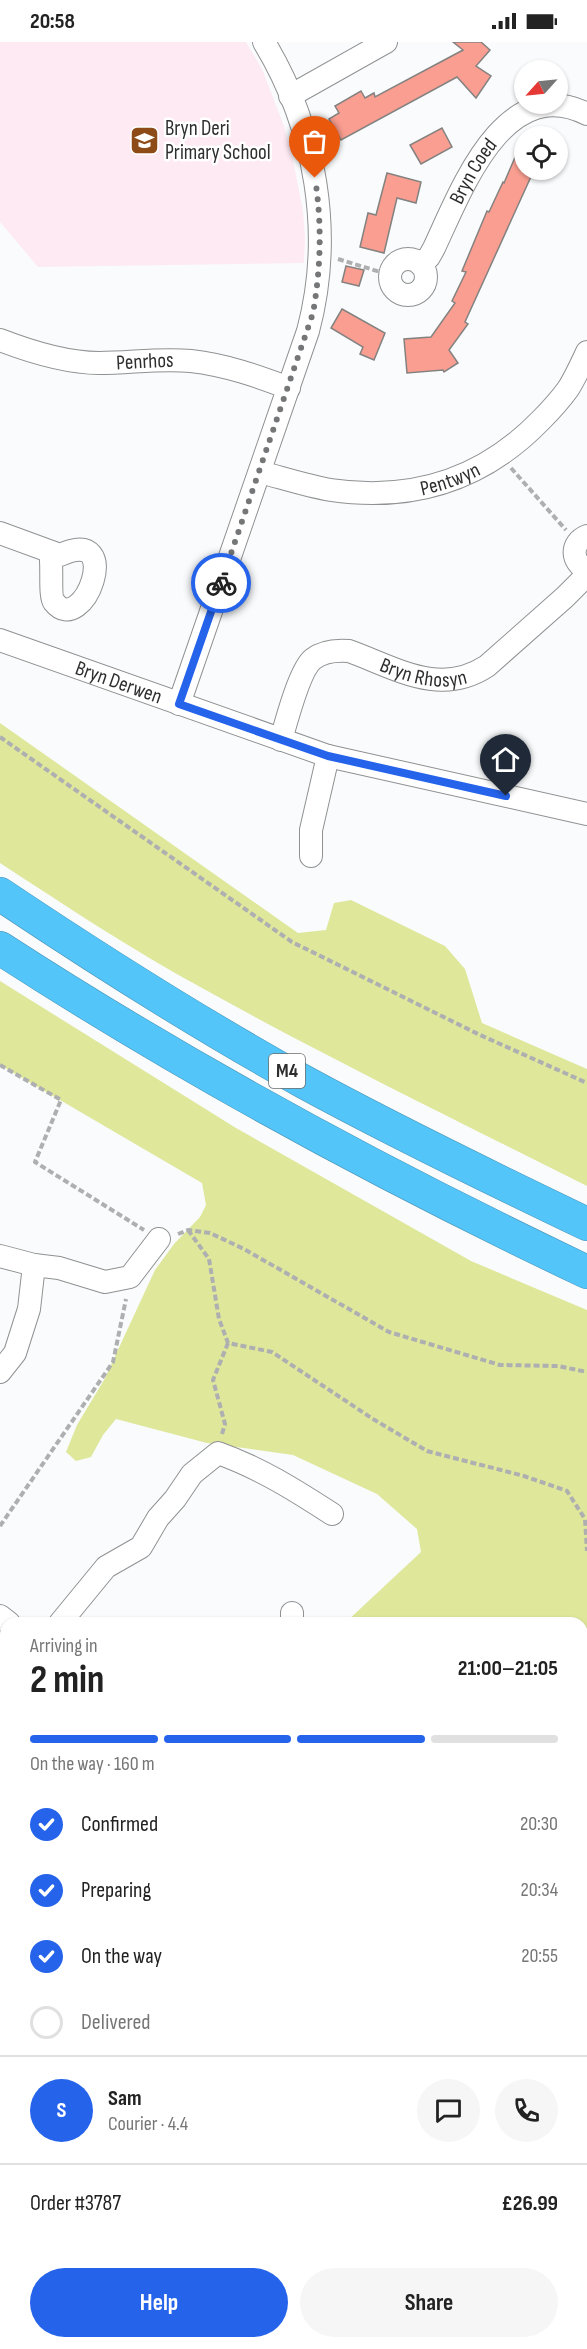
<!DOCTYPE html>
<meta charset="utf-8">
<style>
:root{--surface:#fff;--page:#f6f6f6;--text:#222;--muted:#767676;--line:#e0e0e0;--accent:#2563eb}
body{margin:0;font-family:"Sofia Sans Condensed",sans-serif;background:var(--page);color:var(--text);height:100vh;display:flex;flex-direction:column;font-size:22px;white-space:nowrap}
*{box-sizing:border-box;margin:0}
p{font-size:20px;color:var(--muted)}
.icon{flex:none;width:33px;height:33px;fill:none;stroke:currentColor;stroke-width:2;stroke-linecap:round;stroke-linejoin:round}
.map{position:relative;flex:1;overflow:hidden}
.drawer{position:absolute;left:0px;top:1575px;width:588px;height:732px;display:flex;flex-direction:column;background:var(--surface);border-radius:18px 18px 0 0;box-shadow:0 2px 4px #0004}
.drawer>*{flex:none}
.needle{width:39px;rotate:243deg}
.fabs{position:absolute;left:514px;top:18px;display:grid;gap:12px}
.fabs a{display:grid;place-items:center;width:54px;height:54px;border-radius:50%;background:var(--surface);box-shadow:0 2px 4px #0004;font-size:30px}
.pin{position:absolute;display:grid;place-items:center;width:51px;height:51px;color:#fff;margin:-62px -26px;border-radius:50% 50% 50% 0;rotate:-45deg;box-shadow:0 0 6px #0007}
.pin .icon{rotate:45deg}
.courier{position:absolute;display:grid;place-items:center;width:60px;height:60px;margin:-30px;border:4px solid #2563eb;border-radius:50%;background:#fff;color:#222;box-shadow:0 2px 8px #0007}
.headline em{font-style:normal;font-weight:700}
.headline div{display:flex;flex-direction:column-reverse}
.headline{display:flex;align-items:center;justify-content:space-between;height:102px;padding:0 30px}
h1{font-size:39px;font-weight:700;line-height:45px}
.bar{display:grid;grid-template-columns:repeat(4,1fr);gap:9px 6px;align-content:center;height:72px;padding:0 30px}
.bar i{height:8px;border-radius:4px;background:var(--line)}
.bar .on{background:var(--accent)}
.bar p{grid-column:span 4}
.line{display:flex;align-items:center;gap:15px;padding:0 30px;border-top:2px solid var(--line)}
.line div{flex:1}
.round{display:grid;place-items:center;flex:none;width:63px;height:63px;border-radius:32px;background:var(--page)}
ol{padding:0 30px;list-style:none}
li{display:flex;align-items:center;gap:18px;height:66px}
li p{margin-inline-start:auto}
li .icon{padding:6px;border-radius:50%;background:var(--accent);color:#fff;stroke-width:4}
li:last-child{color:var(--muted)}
li i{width:33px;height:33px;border:3px solid var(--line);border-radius:50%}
.cta{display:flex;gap:12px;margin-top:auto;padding:12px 30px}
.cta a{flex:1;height:69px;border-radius:36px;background:var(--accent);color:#fff;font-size:24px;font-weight:700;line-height:69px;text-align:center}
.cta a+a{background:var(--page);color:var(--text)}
.status{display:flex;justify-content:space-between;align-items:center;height:42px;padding:0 30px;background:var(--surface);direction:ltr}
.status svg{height:16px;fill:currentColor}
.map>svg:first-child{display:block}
.education{fill:#feeaf3}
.green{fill:#dfe79b}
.building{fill:#f99e90;stroke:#848281;stroke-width:1.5}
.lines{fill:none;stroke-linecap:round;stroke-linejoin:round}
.minor-casing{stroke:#8f9192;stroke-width:24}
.motorway-casing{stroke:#4790b2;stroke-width:34}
.path{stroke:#aeafb0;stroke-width:4;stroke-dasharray:6 3;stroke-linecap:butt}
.minor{stroke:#fff;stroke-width:22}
.motorway{stroke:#54c5f8;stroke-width:33}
.done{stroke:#757677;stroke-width:6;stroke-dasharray:0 10.8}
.route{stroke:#2563eb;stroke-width:8}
.labels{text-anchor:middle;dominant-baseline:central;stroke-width:5;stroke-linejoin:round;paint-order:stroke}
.shield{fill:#fff;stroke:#6d6d6d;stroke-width:1.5}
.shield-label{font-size:20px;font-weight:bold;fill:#2e2e2f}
.poi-label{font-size:21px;fill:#2e2e2f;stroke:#fff;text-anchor:start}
.street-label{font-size:21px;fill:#2e2e2f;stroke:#fff}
</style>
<div class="status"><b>20:58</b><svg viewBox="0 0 49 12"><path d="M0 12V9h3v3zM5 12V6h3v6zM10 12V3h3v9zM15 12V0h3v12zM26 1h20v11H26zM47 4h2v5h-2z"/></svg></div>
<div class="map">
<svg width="587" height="2307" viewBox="0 0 587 2307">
<rect width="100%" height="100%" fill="#f9fbfc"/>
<polygon class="education" points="0,0 246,0 262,27 284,84 292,113 303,169 305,197 304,221 38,225 0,180"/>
<g class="green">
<path d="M0 681 298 891 326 888 334 861 351 858 445 904 465 927 482 981 587 1027V1144C458 1079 328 1016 202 946 132 908 66 864 0 821Z"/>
<polygon points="0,939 236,1086 372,1163 471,1219 587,1268 587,2307 0,2307 0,1859 6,1858 6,2301 582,2301 582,1581 345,1581 421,1510 417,1487 377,1452 293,1413 207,1401 116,1377 103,1393 91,1415 76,1419 66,1410 77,1383 104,1338 155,1228 174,1202 200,1175 206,1163 202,1141 0,1023"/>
</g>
<g class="building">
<polygon points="453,0 481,0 490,8 476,24 491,34 476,56 457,35 341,98 329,77 339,71 335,64 361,49 365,56 374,51 375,55 463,8"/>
<polygon points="442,86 452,105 421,122 410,103"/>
<polygon points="525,92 525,128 534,128 465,280 468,282 449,308 458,321 444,330 443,328 407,331 404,297 431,295 455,261 452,259 466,230 462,229 487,169 489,170 503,140 504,141"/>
<polygon points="387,131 421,140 416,161 397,156 384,211 360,205 368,171 376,173"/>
<polygon points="346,224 364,228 359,244 342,240"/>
<polygon points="342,267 385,291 374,318 360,312 363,305 331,286"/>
</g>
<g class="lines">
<defs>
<g id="minor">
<polyline points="290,54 386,0"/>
<circle cx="408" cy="235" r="18"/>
<path id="s1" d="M420 222 429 215 434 206C461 149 504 30 587 72"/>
<path id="s2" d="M0 298C31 310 66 321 99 321 130 321 160 316 191 319 226 323 257 334 289 346"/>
<path id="s3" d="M260 430C283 436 307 444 331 448 413 460 483 438 541 378 550 369 560 358 568 347 575 336 581 323 587 310"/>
<path d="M0 491 60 513C126 482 83 597 54 560 49 553 53 522 50 510"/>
<path d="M587 494C570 501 571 520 587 528"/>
<path id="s4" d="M0 598 328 714 587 772"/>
<path d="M179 662 308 289C334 192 316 86 264 0"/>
<path id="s5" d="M281 698C286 680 300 627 313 617 323 609 337 608 349 609 396 626 440 655 487 624L565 555 587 533"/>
<polyline points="311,814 311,788 328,714"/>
<polyline points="0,1214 34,1223"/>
<polyline points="0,1330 15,1311 29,1267 34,1223 59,1226 105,1240 130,1235 159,1197"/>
<polyline points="292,1571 292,1581"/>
<polyline points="0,1574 9,1581"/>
<path d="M60 1581 106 1525 141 1505 158 1476 175 1457 192 1432 218 1411C260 1426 295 1448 332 1472"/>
</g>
<g id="motorway">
<path d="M0 852C100 919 201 983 306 1041 398 1091 493 1137 587 1182"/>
<path d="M0 906C188 1028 385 1134 587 1230"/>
</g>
</defs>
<use href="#minor" class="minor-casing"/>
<use href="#motorway" class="motorway-casing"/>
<g class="path">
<polyline points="338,217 390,233"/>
<polyline points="511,426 566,488"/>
<polyline points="0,695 292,900 478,992 587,1041"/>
<polyline points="0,1023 61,1058 35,1120 144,1188"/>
<polyline points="188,1188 209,1217 219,1277 228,1301 272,1310 373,1377 427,1409 524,1434 567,1449 585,1477 587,1509"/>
<polyline points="178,1192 188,1188 210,1191 244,1207 389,1290 500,1323 558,1324 587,1330"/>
<polyline points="222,1392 225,1382 213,1338 228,1301"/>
<polyline points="0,1484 113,1320 126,1257"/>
<polyline points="582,1677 587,1664"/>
<polyline points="0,1925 6,1926"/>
</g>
<use href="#minor" class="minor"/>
<use href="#motorway" class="motorway"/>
</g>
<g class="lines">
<path class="done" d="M221 541 313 271C321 225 322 182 315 136"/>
<polyline class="route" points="221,541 179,662 328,714 506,754"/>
</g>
<defs>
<symbol id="school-square" viewBox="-11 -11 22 22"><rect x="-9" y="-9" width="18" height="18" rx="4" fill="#8d4b18" stroke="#fff"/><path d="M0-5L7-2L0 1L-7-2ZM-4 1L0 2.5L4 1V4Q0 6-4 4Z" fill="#fff"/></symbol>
</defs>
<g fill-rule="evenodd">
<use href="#school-square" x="128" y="82" width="33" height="33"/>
</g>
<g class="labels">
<rect class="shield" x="269" y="1012" width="36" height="34" rx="4.5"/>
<g class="shield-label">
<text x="287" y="1029">M4</text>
</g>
<g class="poi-label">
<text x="165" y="86">Bryn Deri<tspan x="165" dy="24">Primary School</tspan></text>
</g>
<g class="street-label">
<text stroke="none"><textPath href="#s1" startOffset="108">Bryn Coed</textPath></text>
<text stroke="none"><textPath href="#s2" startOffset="148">Penrhos</textPath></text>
<text stroke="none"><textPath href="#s3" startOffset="194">Pentwyn</textPath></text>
<text stroke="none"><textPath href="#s5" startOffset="204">Bryn Rhosyn</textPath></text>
<text stroke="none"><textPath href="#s4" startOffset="126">Bryn Derwen</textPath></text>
</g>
</g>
</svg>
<div class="fabs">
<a><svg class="needle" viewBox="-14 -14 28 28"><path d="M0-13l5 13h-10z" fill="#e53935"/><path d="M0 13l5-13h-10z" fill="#767676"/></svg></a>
<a><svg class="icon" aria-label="locate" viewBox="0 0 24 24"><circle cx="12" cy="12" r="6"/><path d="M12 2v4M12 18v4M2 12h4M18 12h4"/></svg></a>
</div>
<div class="pin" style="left:315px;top:136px;background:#ea580c"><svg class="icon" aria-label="bag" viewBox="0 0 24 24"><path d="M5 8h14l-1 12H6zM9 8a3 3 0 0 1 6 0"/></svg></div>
<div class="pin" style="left:506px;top:754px;background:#1f2937"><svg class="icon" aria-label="home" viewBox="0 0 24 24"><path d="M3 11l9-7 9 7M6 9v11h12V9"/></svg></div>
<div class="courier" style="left:221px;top:541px"><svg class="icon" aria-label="bike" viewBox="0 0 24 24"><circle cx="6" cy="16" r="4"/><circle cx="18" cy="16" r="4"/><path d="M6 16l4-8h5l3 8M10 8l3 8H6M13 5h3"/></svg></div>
<section class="drawer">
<div class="headline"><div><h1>2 min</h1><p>Arriving in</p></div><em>21:00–21:05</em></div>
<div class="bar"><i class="on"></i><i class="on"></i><i class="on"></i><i></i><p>On the way · 160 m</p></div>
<ol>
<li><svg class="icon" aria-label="check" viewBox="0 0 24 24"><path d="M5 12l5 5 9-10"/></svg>Confirmed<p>20:30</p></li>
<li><svg class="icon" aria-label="check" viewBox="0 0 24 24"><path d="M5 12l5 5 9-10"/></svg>Preparing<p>20:34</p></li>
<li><svg class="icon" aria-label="check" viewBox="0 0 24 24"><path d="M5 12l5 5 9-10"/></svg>On the way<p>20:55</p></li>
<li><i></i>Delivered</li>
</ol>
<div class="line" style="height:108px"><b class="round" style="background:var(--accent);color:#fff">S</b><div><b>Sam</b><p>Courier · 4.4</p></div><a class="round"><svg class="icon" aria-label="chat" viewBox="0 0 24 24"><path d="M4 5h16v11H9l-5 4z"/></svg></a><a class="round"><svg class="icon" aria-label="phone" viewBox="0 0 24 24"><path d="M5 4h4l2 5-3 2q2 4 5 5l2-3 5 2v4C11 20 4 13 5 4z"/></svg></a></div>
<div class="line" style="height:78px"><div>Order #3787</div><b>£26.99</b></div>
<div class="cta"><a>Help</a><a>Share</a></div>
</section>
</div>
